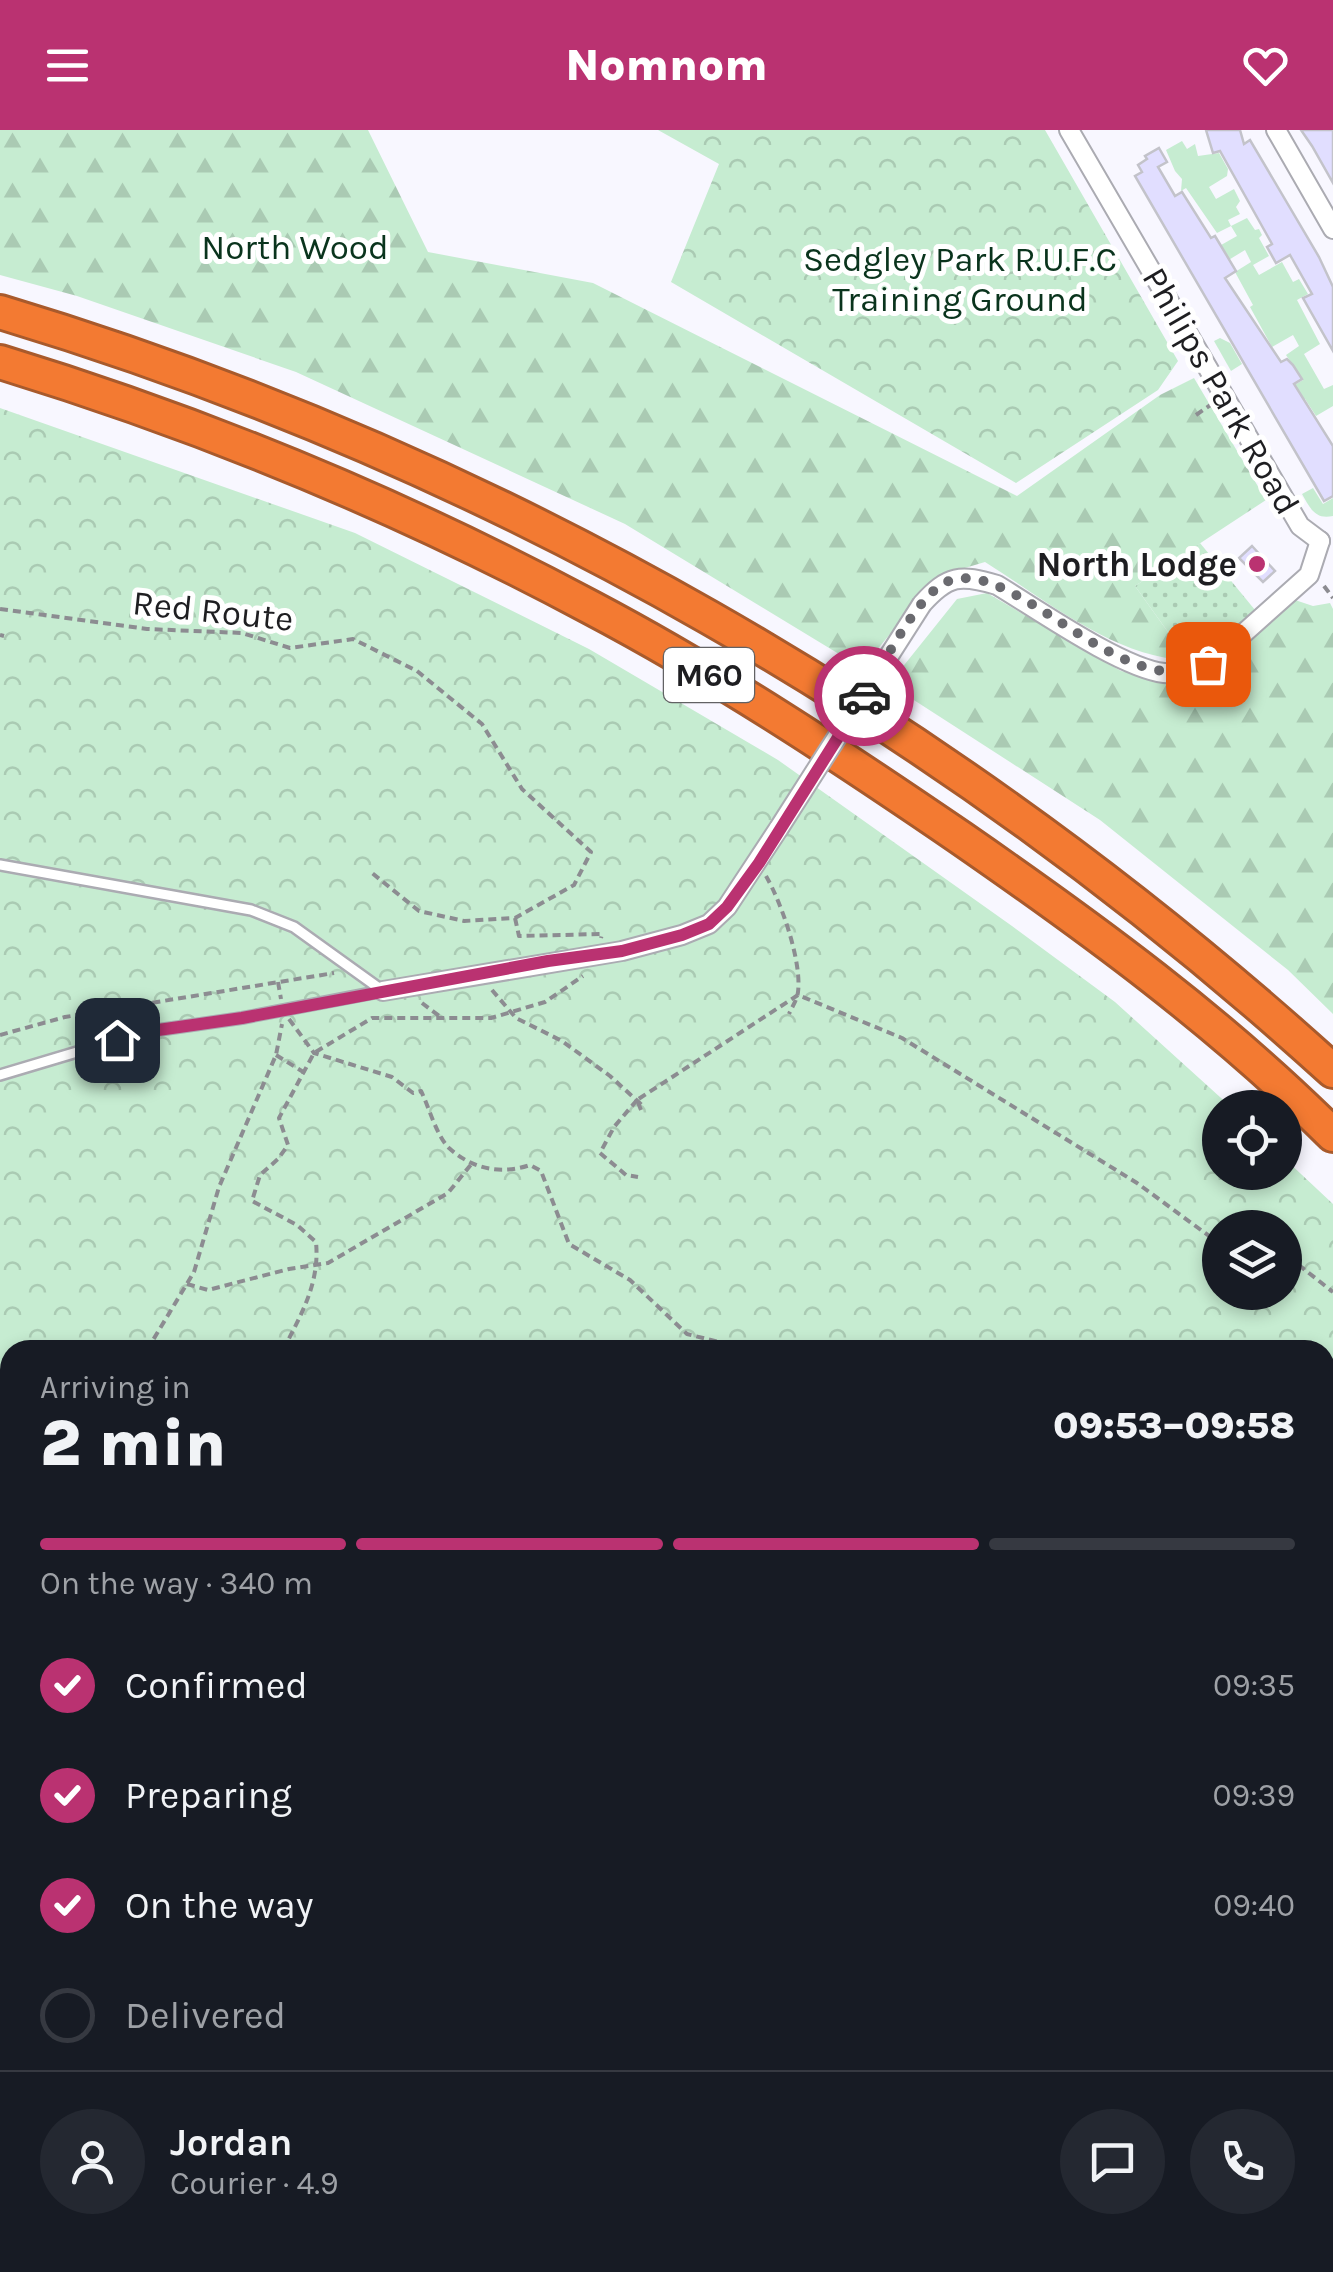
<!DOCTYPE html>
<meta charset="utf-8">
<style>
:root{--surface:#171b24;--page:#242831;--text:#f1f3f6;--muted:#9ea1a6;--line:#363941;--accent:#ba3271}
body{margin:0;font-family:Karla,sans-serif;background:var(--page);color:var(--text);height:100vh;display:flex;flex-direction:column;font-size:38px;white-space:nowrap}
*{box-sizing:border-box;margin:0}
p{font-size:32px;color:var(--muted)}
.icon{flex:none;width:55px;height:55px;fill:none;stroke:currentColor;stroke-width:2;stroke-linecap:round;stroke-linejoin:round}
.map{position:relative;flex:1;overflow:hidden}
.details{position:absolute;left:0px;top:1210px;width:1335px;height:932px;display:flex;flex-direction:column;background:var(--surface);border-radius:30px 30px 0 0;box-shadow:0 5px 15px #0003}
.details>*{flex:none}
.controls{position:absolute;left:1202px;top:960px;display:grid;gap:20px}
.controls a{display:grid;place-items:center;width:100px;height:100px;border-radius:50%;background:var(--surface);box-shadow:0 5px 15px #0003;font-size:50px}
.pin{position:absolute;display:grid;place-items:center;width:85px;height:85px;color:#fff;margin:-42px;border-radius:20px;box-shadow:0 5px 15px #0006}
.courier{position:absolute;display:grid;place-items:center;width:100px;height:100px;margin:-50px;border:8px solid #ba3271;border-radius:50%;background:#fff;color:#222;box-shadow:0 2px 12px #0007}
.headline em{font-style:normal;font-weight:800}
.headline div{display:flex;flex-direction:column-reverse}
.headline{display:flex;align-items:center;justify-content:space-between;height:170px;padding:0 40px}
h1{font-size:65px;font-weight:800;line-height:75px}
.bar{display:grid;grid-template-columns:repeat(4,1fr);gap:15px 10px;align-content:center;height:120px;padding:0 40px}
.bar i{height:12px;border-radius:8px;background:var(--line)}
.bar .current{background:var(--accent)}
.bar p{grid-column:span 4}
.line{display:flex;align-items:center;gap:25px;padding:0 40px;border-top:2px solid var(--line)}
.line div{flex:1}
.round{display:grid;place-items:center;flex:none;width:105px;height:105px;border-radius:52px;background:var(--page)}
ol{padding:0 40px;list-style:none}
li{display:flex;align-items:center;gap:30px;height:110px}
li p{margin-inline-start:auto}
li .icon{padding:10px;border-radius:50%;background:var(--accent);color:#fff;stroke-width:4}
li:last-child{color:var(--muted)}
li i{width:55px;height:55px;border:5px solid var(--line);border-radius:50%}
header{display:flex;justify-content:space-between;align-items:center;height:130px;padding:0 40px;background:var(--accent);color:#fff;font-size:45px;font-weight:800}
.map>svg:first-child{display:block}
.grass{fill:url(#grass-dots)}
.forest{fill:url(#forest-firs)}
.park{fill:url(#park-crowns);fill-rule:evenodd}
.garden{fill:#c6ecd1}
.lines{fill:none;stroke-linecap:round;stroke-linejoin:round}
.stream{stroke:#8ba0ba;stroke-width:5}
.building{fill:#e1deff;stroke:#c3c3ca;stroke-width:2.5}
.lane-casing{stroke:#ababb2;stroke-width:14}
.street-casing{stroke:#ababb2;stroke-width:22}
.highway-casing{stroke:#a85a2c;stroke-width:38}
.path{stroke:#8c8c91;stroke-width:4;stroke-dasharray:8 5;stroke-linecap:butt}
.lane{stroke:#fff;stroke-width:9}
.street{stroke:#fff;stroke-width:18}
.highway{stroke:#f37a32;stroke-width:32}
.street-bridge-casing{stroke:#ababb2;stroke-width:22;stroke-linecap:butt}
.street-bridge{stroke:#fff;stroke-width:18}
.done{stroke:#6a6a6f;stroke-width:10;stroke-dasharray:0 18}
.route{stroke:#ba3271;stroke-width:12}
.poi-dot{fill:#ba3271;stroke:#fff;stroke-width:4}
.labels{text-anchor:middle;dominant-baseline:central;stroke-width:10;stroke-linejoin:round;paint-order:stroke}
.shield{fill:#fff;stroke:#626264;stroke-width:2.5}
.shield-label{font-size:32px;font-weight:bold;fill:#1e1e21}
.park-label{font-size:35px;fill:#0a341d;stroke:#fff}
.street-label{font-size:35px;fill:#1e1e21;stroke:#fff}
.poi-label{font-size:35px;font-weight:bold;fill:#1e1e21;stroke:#fff;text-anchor:end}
</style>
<header><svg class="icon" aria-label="menu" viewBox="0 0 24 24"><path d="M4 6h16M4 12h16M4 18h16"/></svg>Nomnom<svg class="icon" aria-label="heart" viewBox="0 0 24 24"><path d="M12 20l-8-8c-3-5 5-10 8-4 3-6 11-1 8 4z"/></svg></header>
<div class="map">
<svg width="1333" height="2142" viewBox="0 0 1333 2142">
<defs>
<pattern id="grass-dots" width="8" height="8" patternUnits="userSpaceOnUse" patternTransform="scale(2.5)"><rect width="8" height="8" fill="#c6ecd1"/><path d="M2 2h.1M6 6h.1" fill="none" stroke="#aacab3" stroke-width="1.8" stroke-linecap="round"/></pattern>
<pattern id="forest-firs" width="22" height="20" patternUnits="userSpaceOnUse" patternTransform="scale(2.5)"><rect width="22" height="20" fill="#c6ecd1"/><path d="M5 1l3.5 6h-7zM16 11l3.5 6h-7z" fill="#aacab3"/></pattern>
<pattern id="park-crowns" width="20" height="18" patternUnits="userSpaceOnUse" patternTransform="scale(2.5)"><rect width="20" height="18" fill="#c6ecd1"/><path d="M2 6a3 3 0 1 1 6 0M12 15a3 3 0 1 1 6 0" fill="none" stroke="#aacab3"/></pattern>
</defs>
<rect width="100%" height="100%" fill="#f8f7ff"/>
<polygon class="grass" points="1200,413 1255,480 1203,524 1188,530 1135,456"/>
<g class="forest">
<path d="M0 0H368L428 122 593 153 1017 366 1160 265 1194 248 1266 370 1135 456 1188 530C1115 528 1046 470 985 432L938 446 862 538 625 394 296 242 77 166 0 145Z"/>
<polygon points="987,463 1121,541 1165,550 1206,548 1295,470 1313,476 1330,473 1333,479 1333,884 1288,840 1100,690 889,554 957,469"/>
<polygon points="1,2064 10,2066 10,2126 0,2124"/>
<polygon points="1103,2132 1320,2132 1320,2142 1102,2142"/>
<polygon points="218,2133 224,2142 65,2142 31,2133"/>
</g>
<g class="park">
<polygon points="658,0 1045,0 1178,231 1158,260 1016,353 671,152 719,34"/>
<path d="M0 278 355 403 589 519 778 630 1012 796 1115 872 1231 977 1220 978V1042H1285V1029L1333 1074V2067H1325V1220H10V1935H0ZM1220 1098H1285V1162H1220Z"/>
</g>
<g class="garden">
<polygon points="1182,11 1187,19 1195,14 1198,26 1219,23 1228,39 1227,46 1209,57 1216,69 1234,59 1240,71 1236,77 1240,84 1228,90 1231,96 1217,103 1186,58 1181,61 1182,49 1175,41 1166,20"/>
<polygon points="1247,88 1255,100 1259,99 1262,105 1259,108 1269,126 1253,135 1259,145 1282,132 1293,152 1299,149 1308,164 1297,170 1320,214 1304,224 1324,259 1333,255 1333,276 1316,286 1305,269 1299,271 1291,257 1303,250 1286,225 1299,216 1293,205 1272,217 1250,177 1253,175 1235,142 1251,132 1245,120 1222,134 1214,119 1237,106 1231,96"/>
<polygon points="1220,208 1230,213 1242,234 1231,241 1214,211"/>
<path d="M1313 358 1323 374 1333 368V386C1315 390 1310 378 1302 364Z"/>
</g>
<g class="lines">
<g class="stream">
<polyline points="1325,1703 1333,1663"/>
<polyline points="0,1868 10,1869"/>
<polyline points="1325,1927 1333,1930"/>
</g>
</g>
<g class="building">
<polygon points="1206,0 1240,0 1244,14 1250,10 1319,127 1333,157 1333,221 1303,168 1312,164 1290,125 1276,133 1267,117 1272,114 1220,21 1213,23"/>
<polygon points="1301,0 1333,0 1333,53 1312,16"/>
<polygon points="1159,18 1167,32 1158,37 1175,66 1182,62 1211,108 1215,106 1236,141 1225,148 1281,232 1287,229 1293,235 1302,249 1294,254 1333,316 1333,366 1324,371 1135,46 1142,42 1138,35 1147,29 1145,26"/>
<polygon points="1252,416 1275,441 1263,452 1239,428"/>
</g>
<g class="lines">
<defs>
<g id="lane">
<polyline points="0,735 251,780 294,797 383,861"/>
<polyline points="0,945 144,902 242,888 383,861"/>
</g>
<g id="street">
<polyline points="1069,0 1300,396 1320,411"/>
<polyline points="1276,0 1333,99"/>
<path d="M922 474C948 445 960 444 997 455 1037 479 1121 538 1164 543 1183 545 1200 539 1216 528L1309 445 1320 411"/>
<polyline points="383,861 622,821 682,805 709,794 727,777 779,698"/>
<polyline points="0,1958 10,1959"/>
<polyline points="1325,2116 1333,2117"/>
</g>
<g id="highway">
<path d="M0 182C493 330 953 595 1333 941"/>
<path d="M0 232C203 294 403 377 590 477 719 545 841 626 961 708 1091 798 1221 893 1333 1005"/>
</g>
</defs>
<use href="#lane" class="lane-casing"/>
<use href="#street" class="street-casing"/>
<use href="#highway" class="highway-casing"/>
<g class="path">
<polyline points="1196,285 1212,274"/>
<polyline points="1324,456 1333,468"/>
<polyline points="0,479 147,499 242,503 290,518 353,509 417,541 482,594 522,659 591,722 574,755 515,788 464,791 419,781 372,743"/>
<polyline points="0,505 4,506"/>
<path d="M766 746C781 772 802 831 798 862 797 870 792 877 789 884"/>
<polyline points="515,788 519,806 602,804 601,808"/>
<polyline points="278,852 281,869"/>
<polyline points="492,860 516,888 562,911 610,946 644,977"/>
<polyline points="422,873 442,888"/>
<path d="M289 889 314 923 392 947 413 963 421 961C429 977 436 1005 449 1018 472 1039 501 1045 530 1035L541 1041 569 1114 630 1150 687 1204 731 1215 735 1220"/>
<polyline points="0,905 65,887 334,843"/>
<polyline points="276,925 305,943"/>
<polyline points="637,970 614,997 600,1023 626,1045 638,1047"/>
<polyline points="641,980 637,970 798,865 902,908 1137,1053 1220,1114"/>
<polyline points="1285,1134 1300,1136 1333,1162"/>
<polyline points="187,1154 208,1160 289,1139 328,1133 448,1063 473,1032"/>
<polyline points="147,1220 194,1142 219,1057 276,925 282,894"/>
<path d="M283 1220C301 1185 320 1153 316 1112L297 1095 252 1071 260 1045 278 1029 288 1015 279 988 314 923 372 888H491L545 872 583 846"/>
<polyline points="0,1417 10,1399"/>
<polyline points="1325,1500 1333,1483"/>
<polyline points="0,1524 10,1525"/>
<polyline points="1325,1753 1333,1748"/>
<polyline points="0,1792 10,1793"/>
<polyline points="1325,1847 1333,1852"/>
<polyline points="1084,2132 1085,2142"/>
</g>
<use href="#lane" class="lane"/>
<use href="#street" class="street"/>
<use href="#highway" class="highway"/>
<defs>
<polyline id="street-bridge" points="779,698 922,474"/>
</defs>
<use href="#street-bridge" class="street-bridge-casing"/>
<use href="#street-bridge" class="street-bridge"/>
</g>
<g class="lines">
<path class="done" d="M864 566C882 537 911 478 937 458 1001 406 1118 580 1208 534"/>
<polyline class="route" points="117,910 144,902 242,888 548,831 622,821 682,805 709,794 727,777 759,733 864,566"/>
</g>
<circle class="poi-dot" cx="1257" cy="434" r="10"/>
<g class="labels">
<rect class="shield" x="664" y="518" width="90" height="54" rx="8"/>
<g class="shield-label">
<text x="709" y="545">M60</text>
</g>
<g class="park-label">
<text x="295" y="117">North Wood</text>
<text x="960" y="129">Sedgley Park R.U.F.C<tspan x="960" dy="40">Training Ground</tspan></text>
</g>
<g class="street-label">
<text transform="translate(1221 261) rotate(60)">Philips Park Road</text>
<text transform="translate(213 481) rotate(6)">Red Route</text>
</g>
<g class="poi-label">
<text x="1237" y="434">North Lodge</text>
</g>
</g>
</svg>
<div class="controls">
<a><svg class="icon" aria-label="locate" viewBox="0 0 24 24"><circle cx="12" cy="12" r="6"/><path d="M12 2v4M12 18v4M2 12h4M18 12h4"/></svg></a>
<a><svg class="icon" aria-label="layers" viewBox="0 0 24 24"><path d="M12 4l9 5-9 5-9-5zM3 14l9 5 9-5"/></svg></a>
</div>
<div class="pin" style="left:1208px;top:534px;background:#ea580c"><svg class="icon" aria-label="bag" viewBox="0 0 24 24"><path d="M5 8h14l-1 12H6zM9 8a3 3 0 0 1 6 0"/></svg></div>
<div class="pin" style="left:117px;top:910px;background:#1f2937"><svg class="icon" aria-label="home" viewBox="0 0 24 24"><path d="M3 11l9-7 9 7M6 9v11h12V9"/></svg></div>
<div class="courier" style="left:864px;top:566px"><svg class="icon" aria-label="car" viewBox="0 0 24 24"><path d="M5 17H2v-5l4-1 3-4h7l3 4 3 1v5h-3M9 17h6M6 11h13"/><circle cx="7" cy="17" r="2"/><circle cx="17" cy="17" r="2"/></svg></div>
<section class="details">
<div class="headline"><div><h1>2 min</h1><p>Arriving in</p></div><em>09:53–09:58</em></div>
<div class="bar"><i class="current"></i><i class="current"></i><i class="current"></i><i></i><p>On the way · 340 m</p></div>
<ol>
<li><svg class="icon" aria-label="check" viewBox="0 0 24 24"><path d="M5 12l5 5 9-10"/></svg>Confirmed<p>09:35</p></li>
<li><svg class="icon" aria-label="check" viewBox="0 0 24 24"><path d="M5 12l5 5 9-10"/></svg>Preparing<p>09:39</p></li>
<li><svg class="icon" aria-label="check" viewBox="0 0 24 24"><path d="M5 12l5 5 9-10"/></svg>On the way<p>09:40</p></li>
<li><i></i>Delivered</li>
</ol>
<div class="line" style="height:180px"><a class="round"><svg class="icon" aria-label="person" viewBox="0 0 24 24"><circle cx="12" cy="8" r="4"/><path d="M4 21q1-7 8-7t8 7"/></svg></a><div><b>Jordan</b><p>Courier · 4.9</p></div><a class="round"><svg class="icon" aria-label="chat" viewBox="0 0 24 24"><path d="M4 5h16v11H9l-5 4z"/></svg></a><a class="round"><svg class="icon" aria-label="phone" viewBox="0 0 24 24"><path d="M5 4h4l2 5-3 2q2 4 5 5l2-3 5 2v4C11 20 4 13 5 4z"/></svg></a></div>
</section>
</div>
